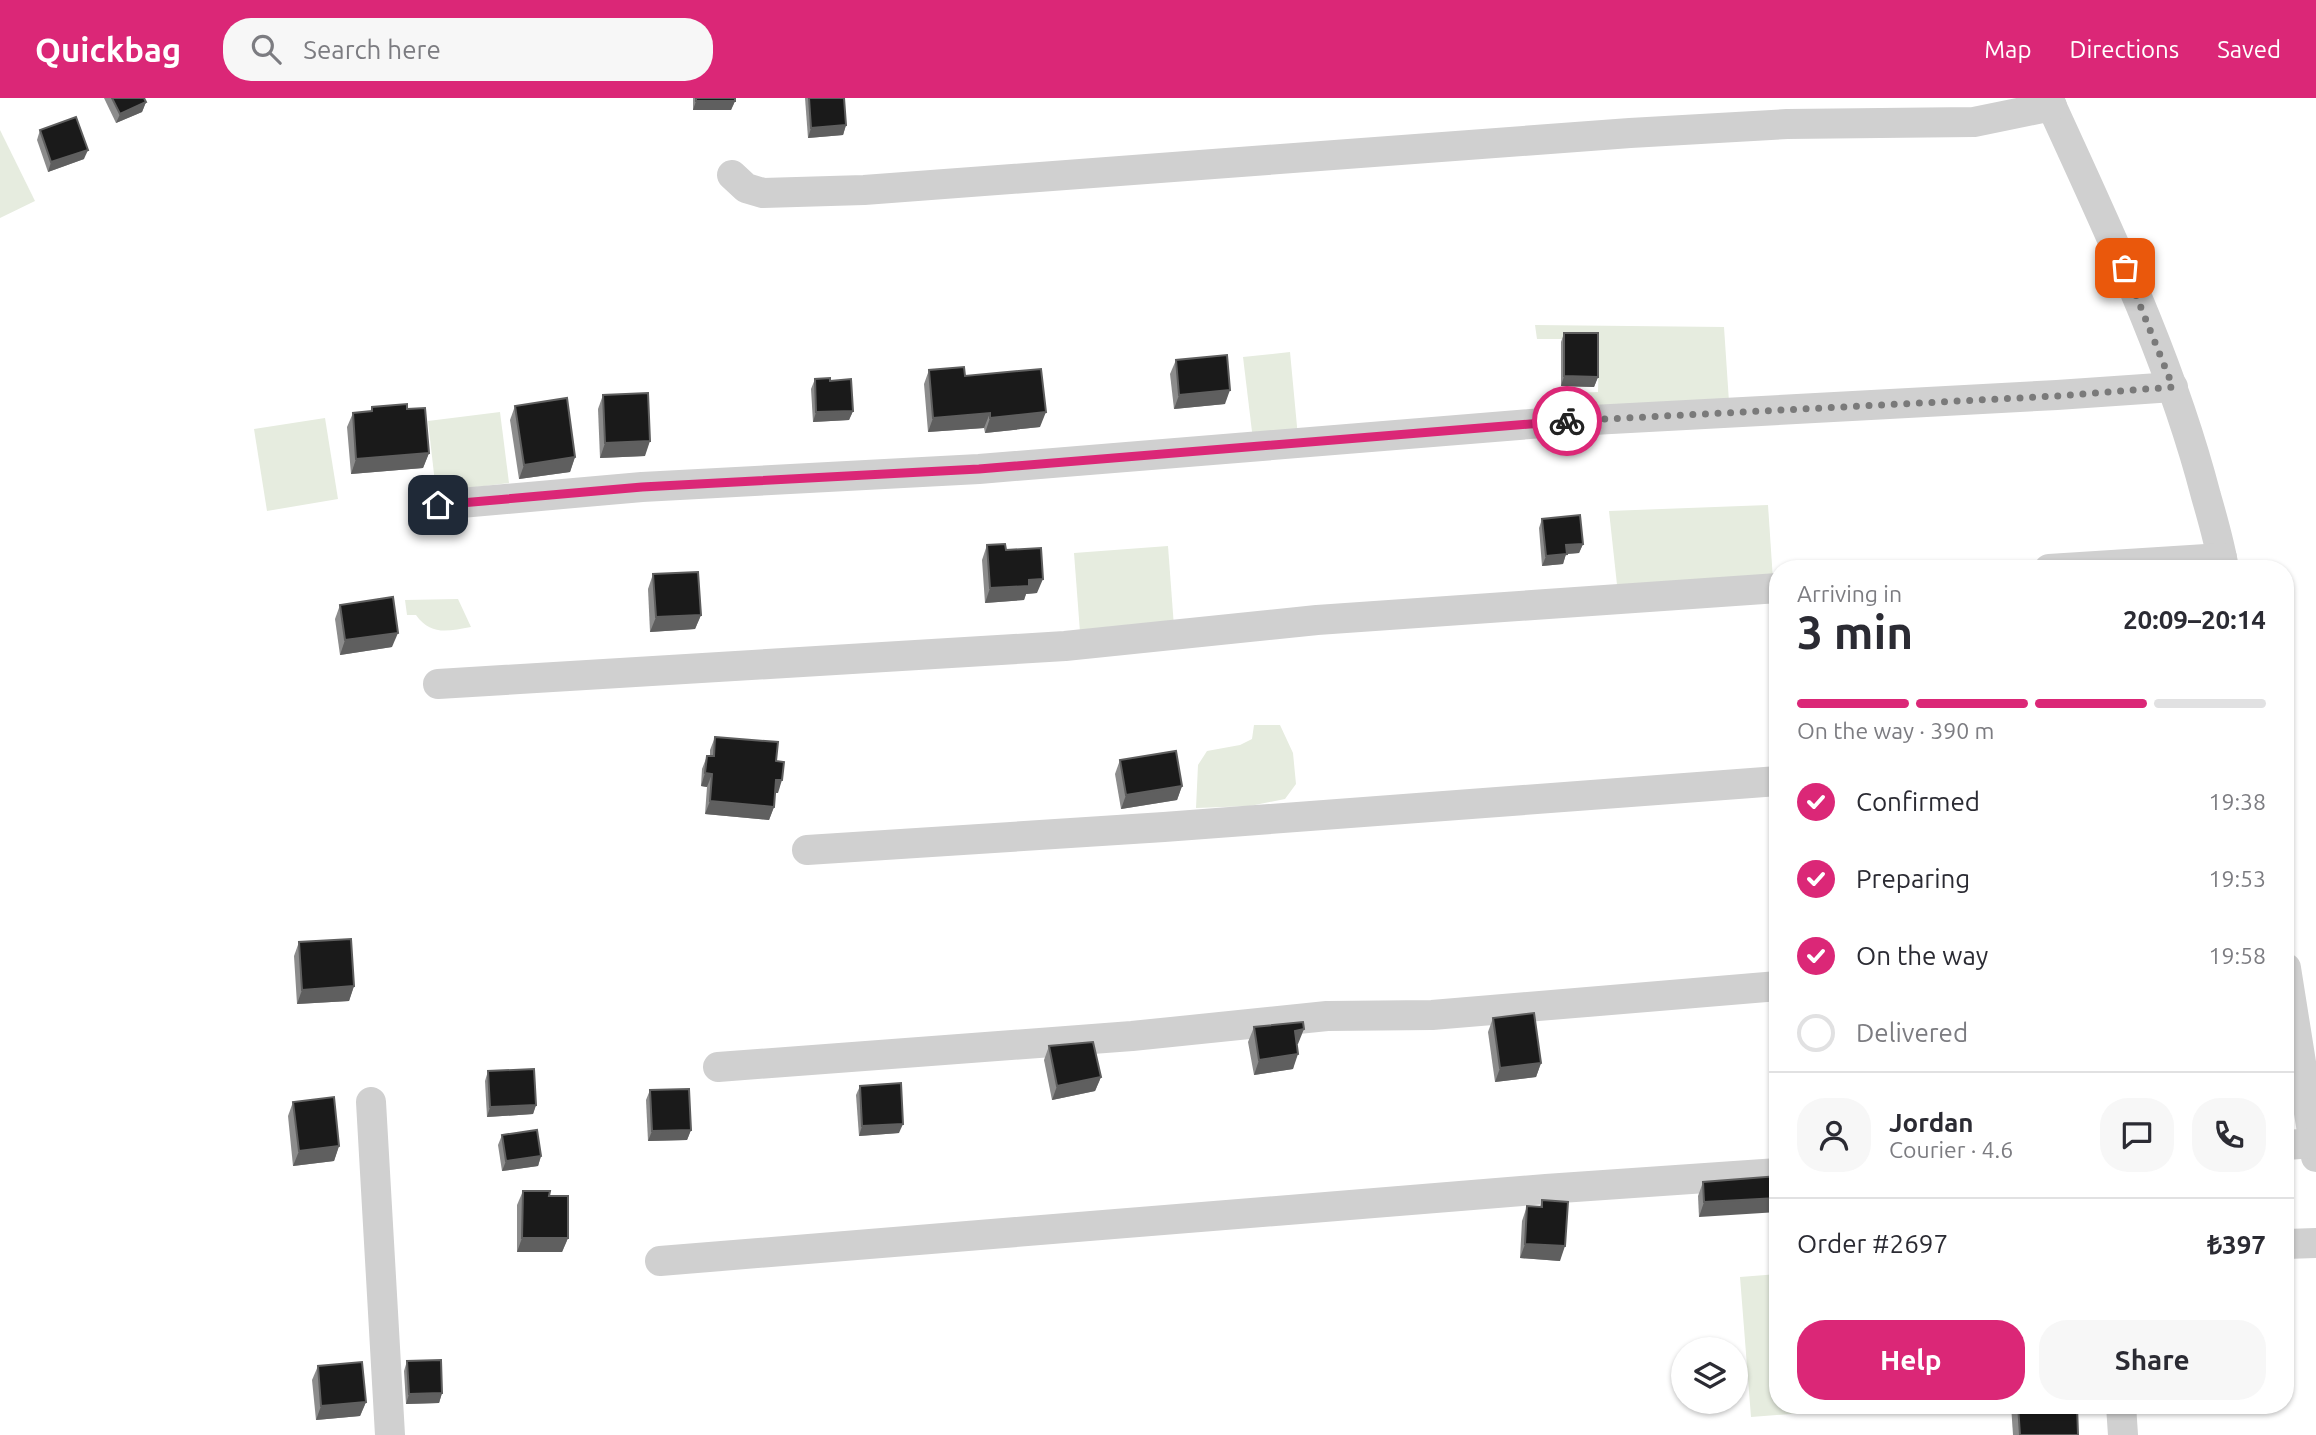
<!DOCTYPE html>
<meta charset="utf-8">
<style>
:root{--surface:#fff;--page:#f7f7f7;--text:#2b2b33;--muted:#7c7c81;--line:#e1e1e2;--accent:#db2777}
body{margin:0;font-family:Ubuntu,sans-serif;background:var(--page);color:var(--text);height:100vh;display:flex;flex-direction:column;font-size:26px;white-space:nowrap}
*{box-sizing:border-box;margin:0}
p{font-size:23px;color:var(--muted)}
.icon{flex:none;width:38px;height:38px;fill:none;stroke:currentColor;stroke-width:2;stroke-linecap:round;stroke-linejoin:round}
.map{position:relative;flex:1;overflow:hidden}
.panel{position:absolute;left:1769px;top:462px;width:525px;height:854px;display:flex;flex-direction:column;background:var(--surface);border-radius:28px;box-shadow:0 2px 5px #0004}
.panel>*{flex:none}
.buttons{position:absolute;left:1671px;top:1239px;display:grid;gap:14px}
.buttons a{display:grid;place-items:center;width:77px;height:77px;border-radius:50%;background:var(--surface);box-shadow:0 2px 5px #0004;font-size:35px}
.pin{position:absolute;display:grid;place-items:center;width:60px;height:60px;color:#fff;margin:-30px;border-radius:14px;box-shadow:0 4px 10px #0006}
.courier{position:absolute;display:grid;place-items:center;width:70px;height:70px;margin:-35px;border:5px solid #db2777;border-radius:50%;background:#fff;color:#222;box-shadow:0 2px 9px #0007}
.overview em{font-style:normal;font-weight:700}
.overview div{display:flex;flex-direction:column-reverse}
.overview{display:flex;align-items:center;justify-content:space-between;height:119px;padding:0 28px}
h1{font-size:46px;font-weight:700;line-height:52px}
.bar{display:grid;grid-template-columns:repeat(4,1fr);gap:10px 7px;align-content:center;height:84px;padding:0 28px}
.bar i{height:9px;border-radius:5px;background:var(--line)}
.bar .selected{background:var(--accent)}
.bar p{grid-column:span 4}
.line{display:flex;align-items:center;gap:18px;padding:0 28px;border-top:2px solid var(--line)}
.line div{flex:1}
.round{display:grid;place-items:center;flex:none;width:74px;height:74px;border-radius:28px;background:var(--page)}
ol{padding:0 28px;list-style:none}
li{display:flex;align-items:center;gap:21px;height:77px}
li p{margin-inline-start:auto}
li .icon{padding:7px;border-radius:50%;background:var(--accent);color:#fff;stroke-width:4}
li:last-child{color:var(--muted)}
li i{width:38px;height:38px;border:4px solid var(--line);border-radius:50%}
.cta{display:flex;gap:14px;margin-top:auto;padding:14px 28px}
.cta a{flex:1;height:80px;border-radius:28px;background:var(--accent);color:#fff;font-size:28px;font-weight:700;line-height:80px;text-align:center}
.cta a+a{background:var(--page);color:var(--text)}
header{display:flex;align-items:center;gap:42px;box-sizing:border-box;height:98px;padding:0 35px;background:var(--accent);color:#fff}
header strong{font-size:33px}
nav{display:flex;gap:38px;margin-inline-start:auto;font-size:24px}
.search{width:490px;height:63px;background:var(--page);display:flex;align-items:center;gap:18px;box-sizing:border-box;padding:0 24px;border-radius:28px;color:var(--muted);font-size:26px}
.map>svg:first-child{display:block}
.green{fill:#e6ecdf}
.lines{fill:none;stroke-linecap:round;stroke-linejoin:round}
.minor{stroke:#d0d0d0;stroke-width:30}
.wall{fill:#8c8c8c}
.shaded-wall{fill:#5f5f5f}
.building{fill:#1a1a1a;stroke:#5f5f5f;stroke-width:2}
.done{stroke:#7a7a7a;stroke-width:7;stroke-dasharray:0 12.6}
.route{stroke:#db2777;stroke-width:9}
</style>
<header>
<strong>Quickbag</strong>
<div class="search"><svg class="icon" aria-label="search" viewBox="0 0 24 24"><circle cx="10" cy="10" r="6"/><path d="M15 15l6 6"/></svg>Search here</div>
<nav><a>Map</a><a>Directions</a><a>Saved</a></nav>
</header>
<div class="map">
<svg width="2316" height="1337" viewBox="0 0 2316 1337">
<rect width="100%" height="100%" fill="#fff"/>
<g class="green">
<polygon points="0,32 35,103 0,120"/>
<polygon points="1535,227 1724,229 1729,304 1570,313 1571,295 1598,294 1599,241 1537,241"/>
<polygon points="1290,254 1298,339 1253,342 1243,259"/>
<polygon points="500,314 509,385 436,394 428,323"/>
<polygon points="325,320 338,401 267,413 254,331"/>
<polygon points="1768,407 1773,482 1618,496 1609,413"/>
<polygon points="1168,448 1174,529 1080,534 1074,455"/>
<path d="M458 501 471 529C448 533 431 538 416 517H407L405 502Z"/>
<polygon points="1254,627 1280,627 1293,655 1296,686 1285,701 1250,708 1196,710 1198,667 1207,653 1240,647 1252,641"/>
<polygon points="1778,1176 1778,1307 1832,1307 1832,1313 1751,1319 1740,1179"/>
</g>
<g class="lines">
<g class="minor">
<path d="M2048 0C2107 130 2170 259 2206 398 2213 422 2220 446 2224 471"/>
<polyline points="732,77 746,90 763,95 864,92 1630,35 1787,26 1974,24 2052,8"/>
<polyline points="438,407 642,389 979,371 1555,324 2057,297 2173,289"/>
<polyline points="2049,471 2222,460"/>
<polyline points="438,586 1065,548 1317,522 1778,490"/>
<polyline points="807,752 1164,729 1778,683"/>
<polyline points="2286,870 2316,1059"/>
<polyline points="718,969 1132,938 1327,918 1432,917 1778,888"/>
<polyline points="371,1004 390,1337"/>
<polyline points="2286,1047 2314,1045"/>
<polyline points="2286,1146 2316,1145"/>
<polyline points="660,1163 1546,1091 1778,1075"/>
<polyline points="2121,1307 2123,1337"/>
</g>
</g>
<g class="wall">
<polygon points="104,0 144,0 146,4 142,14 116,25"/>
<polygon points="693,0 735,0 735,3 731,12 693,12"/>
<polygon points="805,0 844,0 846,27 843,37 808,40"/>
<polygon points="40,32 84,61 48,74 37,42"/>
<polygon points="1564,235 1598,279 1594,289 1561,288 1561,244"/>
<polygon points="1176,262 1225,306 1174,311 1170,276"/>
<polygon points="929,272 965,278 1040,329 985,335 984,330 928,334 924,286"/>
<polygon points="815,281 830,283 853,313 849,322 813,324 811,291"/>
<polygon points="603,297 645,358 600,360 598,311"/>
<polygon points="515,308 575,359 570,374 519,381 510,322"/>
<polygon points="372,309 407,311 429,355 423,370 351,376 347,329 353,315 370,314"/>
<polygon points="1542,421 1583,446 1579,455 1566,456 1563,466 1542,468 1539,430"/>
<polygon points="987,447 1006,452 1037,495 1026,496 1024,502 985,505 982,462"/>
<polygon points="653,476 701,517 695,531 650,534 648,491"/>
<polygon points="340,507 392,549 340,557 335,521"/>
<polygon points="715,639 776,663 778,695 775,695 774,709 769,722 705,716 707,689 701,688 702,671 707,658 710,658 710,652"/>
<polygon points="1120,662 1182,688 1177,702 1121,711 1115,676"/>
<polygon points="299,844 354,888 349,903 297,906 294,858"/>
<polygon points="1493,920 1541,965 1536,979 1495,984 1488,934"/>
<polygon points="1254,929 1298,946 1297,946 1293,971 1254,977 1248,944"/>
<polygon points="1049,948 1101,979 1095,993 1052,1002 1044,962"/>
<polygon points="488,973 536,1007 533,1016 487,1019 485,983"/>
<polygon points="860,988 899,1035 859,1038 856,997"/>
<polygon points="650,992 691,1032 687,1042 648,1043 646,1002"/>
<polygon points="293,1004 339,1048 334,1063 293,1068 288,1018"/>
<polygon points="502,1037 541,1058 538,1068 502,1073 498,1047"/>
<polygon points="1778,1078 1699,1119 1698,1098 1703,1084"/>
<polygon points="523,1093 549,1098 568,1140 562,1154 517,1154 517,1107"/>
<polygon points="1542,1102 1560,1163 1520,1160 1522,1123 1527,1108 1540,1109"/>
<polygon points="407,1263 442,1295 439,1305 406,1306 404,1273"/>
<polygon points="318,1268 366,1304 360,1318 316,1322 312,1282"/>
<polygon points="2011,1307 2077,1307 2078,1337 2013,1337"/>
</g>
<g class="shaded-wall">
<polygon points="696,3 735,3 731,12 693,12"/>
<polygon points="146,4 142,14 116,25 120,16"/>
<polygon points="846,27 843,37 808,40 811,30"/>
<polygon points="88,52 84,61 48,74 51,64"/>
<polygon points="1564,278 1598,279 1594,289 1561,288"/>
<polygon points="1230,292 1225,306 1174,311 1179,297"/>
<polygon points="853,313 849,322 813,324 816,314"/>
<polygon points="1046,314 1040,329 985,335 990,320"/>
<polygon points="990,315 984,330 928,334 933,320"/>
<polygon points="650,343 645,358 600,360 605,345"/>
<polygon points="429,355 423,370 351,376 356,361"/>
<polygon points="575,359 570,374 519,381 524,367"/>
<polygon points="1583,446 1579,455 1566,456 1563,466 1542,468 1546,458 1566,447"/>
<polygon points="1043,481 1037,495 1026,496 1024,502 985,505 990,490 1029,482"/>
<polygon points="701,517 695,531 650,534 656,519"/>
<polygon points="398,535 392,549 340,557 345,542"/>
<polygon points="705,675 712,676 707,689 701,688"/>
<polygon points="776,682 782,682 778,695 772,695"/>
<polygon points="1182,688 1177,702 1121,711 1126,697"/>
<polygon points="710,703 774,709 769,722 705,716"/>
<polygon points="354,888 349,903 297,906 302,892"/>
<polygon points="1304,931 1298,946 1290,947 1295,933"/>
<polygon points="1298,956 1293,971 1254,977 1259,962"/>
<polygon points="1541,965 1536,979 1495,984 1500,970"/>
<polygon points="1101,979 1095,993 1052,1002 1057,988"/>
<polygon points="536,1007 533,1016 487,1019 490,1009"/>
<polygon points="903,1026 899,1035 859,1038 862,1028"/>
<polygon points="691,1032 687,1042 648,1043 652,1033"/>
<polygon points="339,1048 334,1063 293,1068 299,1053"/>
<polygon points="541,1058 538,1068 502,1073 506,1063"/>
<polygon points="1778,1100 1778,1114 1699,1119 1704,1104"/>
<polygon points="522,1140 568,1140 562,1154 517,1154"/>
<polygon points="1525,1146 1565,1148 1560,1163 1520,1160"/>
<polygon points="442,1295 439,1305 406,1306 409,1296"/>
<polygon points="366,1304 360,1318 316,1322 321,1308"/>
<polygon points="1838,1307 1853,1307 1852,1311 1836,1312"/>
</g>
<g class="building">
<polygon points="112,0 144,0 146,4 120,16"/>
<rect x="696" y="0" width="39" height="3"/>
<polygon points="809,0 844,0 846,27 811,30"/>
<polygon points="76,19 88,52 51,64 40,32"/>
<polygon points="1564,235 1598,235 1598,279 1564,278"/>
<polygon points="1227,257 1230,292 1179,297 1176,262"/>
<polygon points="964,269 965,278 1041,271 1046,314 990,320 990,315 933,320 929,272"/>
<polygon points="830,280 830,283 851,281 853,313 816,314 815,281"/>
<polygon points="648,295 650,343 605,345 603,297"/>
<polygon points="567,300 575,359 524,367 515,308"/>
<polygon points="407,306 407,311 425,310 429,355 356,361 353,315 372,313 372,309"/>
<polygon points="1580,417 1583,446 1566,447 1567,456 1546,458 1542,421"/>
<polygon points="1005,446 1006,452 1041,450 1043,481 1029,482 1029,488 990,490 987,447"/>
<polygon points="698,474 701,517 656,519 653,476"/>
<polygon points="393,499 398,535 345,542 340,507"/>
<polygon points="715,639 778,644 776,663 784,664 782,682 776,682 774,709 710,703 712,676 705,675 707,658 714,658"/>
<polygon points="1176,653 1182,688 1126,697 1120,662"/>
<polygon points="351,841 354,888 302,892 299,844"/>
<polygon points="1534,915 1541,965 1500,970 1493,920"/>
<polygon points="1303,924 1304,931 1295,933 1298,956 1259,962 1254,929"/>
<polygon points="1093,944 1101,979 1057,988 1049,948"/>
<polygon points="534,971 536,1007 490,1009 488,973"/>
<polygon points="901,985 903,1026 862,1028 860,988"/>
<polygon points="689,991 691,1032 652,1033 650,992"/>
<polygon points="334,999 339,1048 299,1053 293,1004"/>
<polygon points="537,1032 541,1058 506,1063 502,1037"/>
<polygon points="1778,1078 1778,1100 1704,1104 1703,1084"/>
<polygon points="523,1093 550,1093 549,1098 568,1098 568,1140 522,1140"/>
<polygon points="1542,1102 1568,1104 1565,1148 1525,1146 1527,1108 1542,1109"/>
<polygon points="441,1262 442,1295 409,1296 407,1263"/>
<polygon points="362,1264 366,1304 321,1308 318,1268"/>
<polygon points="2018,1307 2077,1307 2078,1337 2020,1337"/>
</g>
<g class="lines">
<polyline class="done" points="1567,323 2057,298 2173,289 2125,170"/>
<polyline class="route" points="438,407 642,389 979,371 1567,323"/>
</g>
</svg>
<div class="buttons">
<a><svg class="icon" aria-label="layers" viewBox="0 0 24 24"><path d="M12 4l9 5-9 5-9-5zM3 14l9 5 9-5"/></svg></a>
</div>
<div class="pin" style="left:2125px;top:170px;background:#ea580c"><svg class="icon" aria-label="bag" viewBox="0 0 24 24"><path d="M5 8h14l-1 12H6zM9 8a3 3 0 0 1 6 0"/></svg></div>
<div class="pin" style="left:438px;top:407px;background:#1f2937"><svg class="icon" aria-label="home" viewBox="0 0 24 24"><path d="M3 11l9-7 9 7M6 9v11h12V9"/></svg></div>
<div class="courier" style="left:1567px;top:323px"><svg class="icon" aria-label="bike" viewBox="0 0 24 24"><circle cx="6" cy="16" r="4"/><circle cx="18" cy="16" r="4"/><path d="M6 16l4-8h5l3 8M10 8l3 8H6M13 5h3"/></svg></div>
<section class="panel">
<div class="overview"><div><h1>3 min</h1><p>Arriving in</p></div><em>20:09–20:14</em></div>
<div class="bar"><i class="selected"></i><i class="selected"></i><i class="selected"></i><i></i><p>On the way · 390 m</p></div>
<ol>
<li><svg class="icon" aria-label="check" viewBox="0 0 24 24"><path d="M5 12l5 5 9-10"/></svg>Confirmed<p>19:38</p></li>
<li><svg class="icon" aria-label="check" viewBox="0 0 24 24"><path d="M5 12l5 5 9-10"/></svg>Preparing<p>19:53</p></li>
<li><svg class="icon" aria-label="check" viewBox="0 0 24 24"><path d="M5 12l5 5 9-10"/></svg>On the way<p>19:58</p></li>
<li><i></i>Delivered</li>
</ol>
<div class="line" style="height:126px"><a class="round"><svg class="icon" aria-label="person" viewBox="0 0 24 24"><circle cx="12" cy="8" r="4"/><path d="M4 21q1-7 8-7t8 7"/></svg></a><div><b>Jordan</b><p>Courier · 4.6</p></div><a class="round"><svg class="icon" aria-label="chat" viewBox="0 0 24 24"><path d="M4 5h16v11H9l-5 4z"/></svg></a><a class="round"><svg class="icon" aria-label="phone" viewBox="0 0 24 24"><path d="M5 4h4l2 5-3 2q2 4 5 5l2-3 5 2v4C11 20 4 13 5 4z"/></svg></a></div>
<div class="line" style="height:91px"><div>Order #2697</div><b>₺397</b></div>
<div class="cta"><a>Help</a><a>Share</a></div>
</section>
</div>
